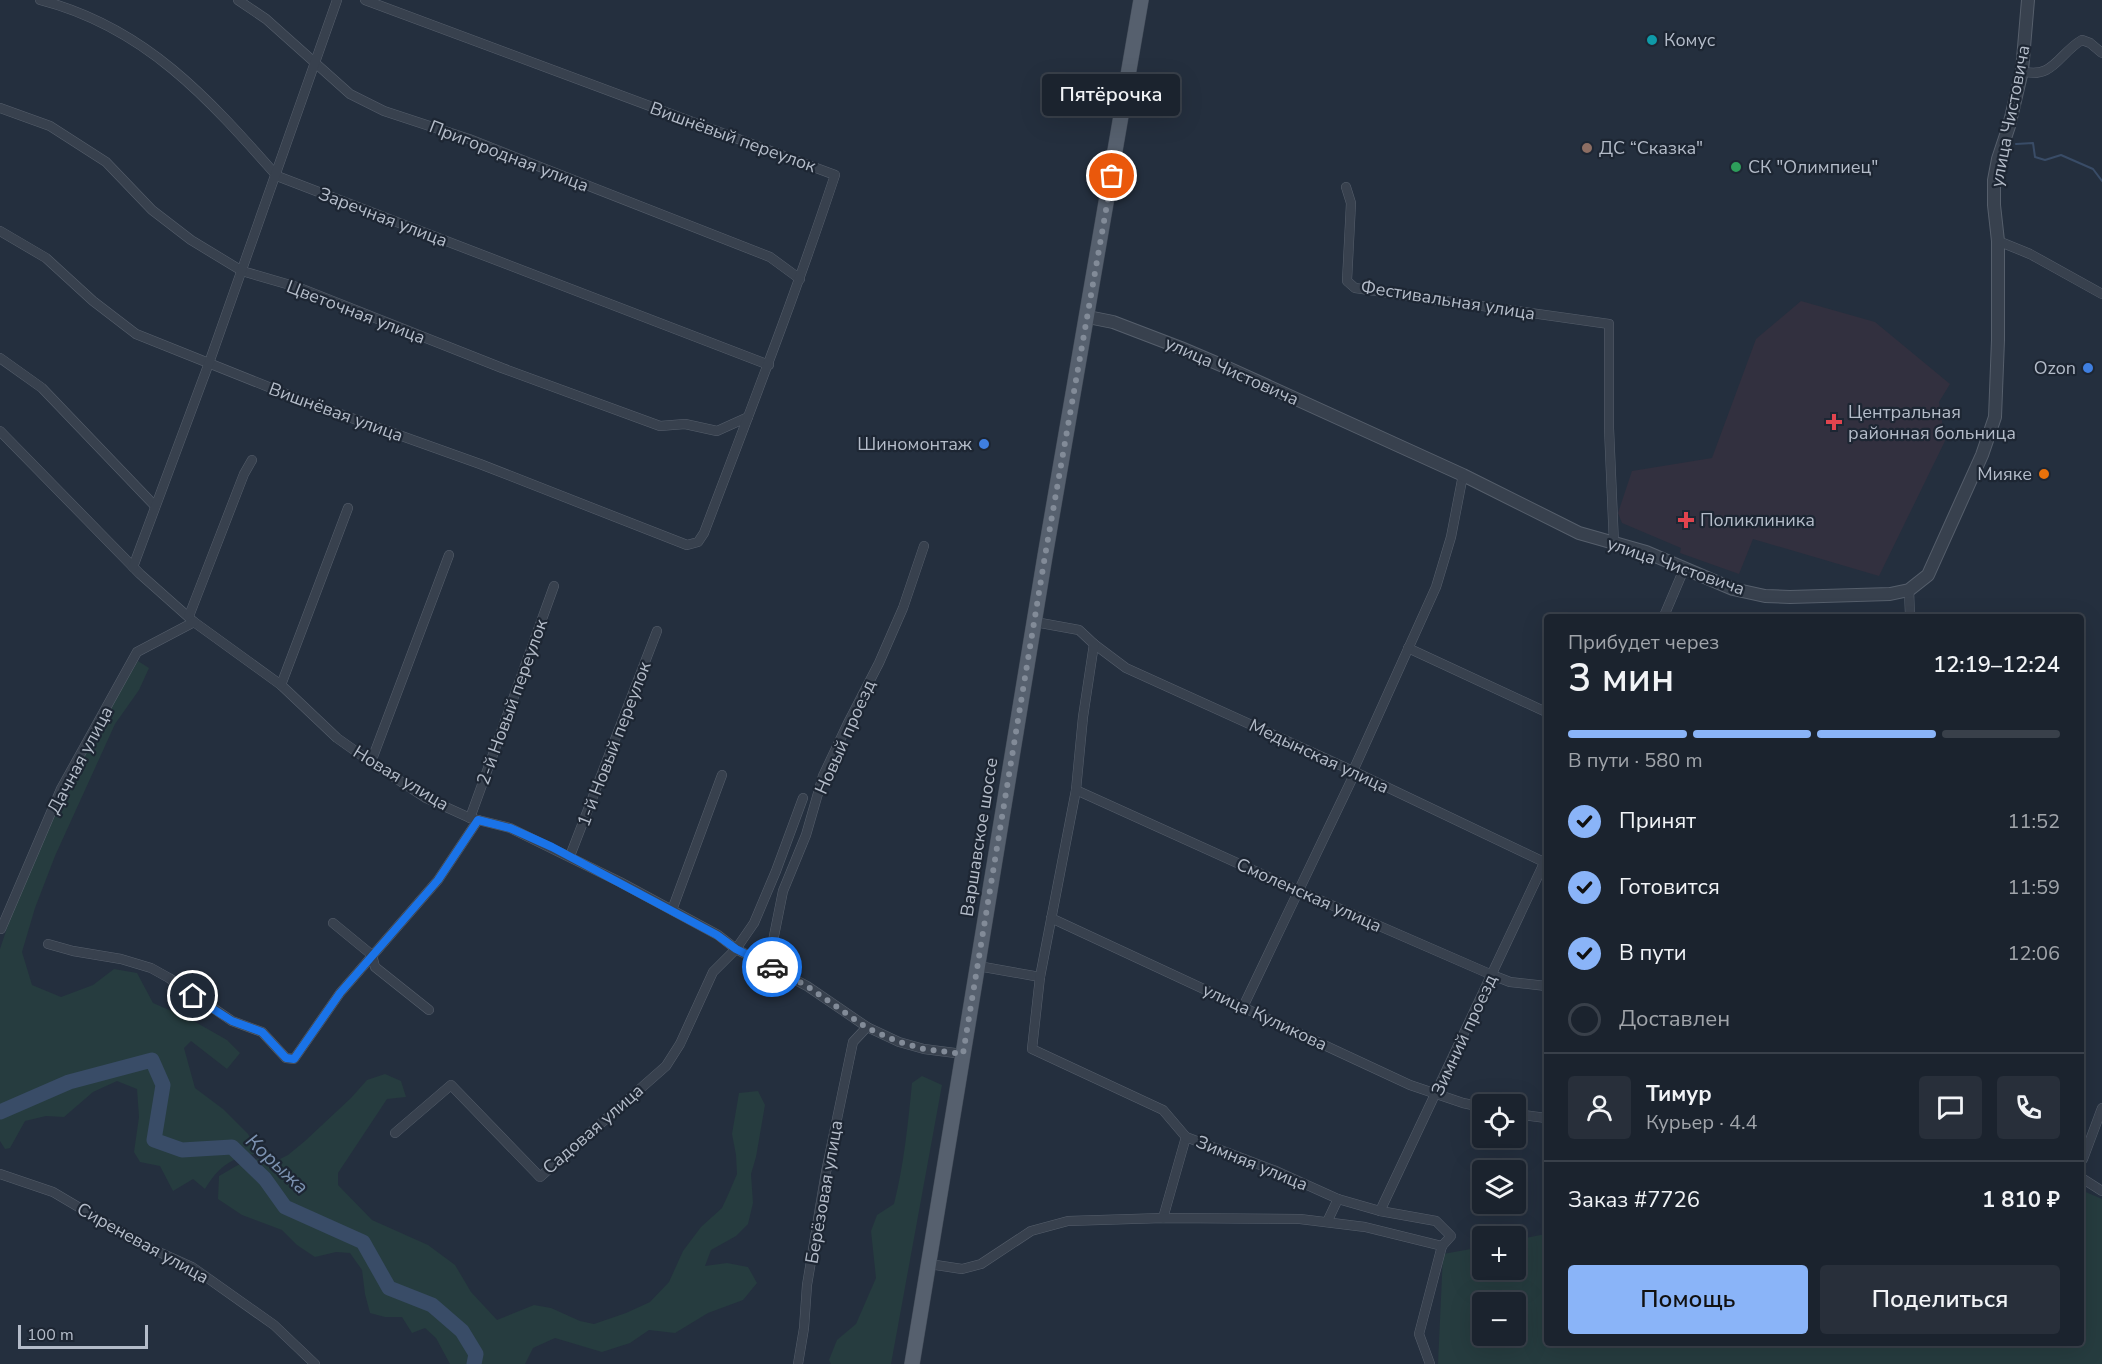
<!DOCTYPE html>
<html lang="ru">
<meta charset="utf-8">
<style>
:root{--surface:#1b232e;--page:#282f3a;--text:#f1f3f6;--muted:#a0a4aa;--line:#39404a;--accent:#8ab4f8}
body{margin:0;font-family:"Nunito Sans",sans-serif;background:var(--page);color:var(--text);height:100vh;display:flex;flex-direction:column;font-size:22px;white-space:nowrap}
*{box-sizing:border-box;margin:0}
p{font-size:20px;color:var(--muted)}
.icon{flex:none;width:33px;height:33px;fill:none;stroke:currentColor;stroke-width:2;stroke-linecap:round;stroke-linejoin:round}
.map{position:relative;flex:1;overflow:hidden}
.details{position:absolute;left:1544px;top:614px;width:540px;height:732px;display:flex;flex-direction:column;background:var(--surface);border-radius:6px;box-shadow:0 6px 24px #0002,0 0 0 2px var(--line)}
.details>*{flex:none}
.buttons{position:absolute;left:1472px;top:1094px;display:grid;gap:12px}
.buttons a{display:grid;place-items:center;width:54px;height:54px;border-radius:6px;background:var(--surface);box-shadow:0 6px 24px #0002,0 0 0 2px var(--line);font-size:30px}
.scale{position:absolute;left:18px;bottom:15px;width:130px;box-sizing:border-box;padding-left:6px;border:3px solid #b4bcc9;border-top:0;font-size:16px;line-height:21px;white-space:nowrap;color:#b4bcc9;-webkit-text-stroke:4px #1d2633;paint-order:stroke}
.pin{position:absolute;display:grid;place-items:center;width:51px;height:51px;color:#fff;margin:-26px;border:3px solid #fff;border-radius:50%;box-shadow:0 2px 6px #0007}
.courier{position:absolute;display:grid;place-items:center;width:60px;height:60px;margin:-30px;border:4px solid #1a73e8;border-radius:50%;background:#fff;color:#222;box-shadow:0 2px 8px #0007}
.bubble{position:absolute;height:42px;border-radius:6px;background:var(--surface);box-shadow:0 6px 24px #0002,0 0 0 2px var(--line);font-size:20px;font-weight:600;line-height:42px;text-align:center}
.summary em{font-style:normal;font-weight:600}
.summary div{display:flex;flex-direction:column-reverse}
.summary{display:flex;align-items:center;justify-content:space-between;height:102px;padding:0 24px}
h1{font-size:39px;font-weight:600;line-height:45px}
.bar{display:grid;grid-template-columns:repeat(4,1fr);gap:9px 6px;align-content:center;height:72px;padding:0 24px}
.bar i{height:8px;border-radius:4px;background:var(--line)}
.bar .on{background:var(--accent)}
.bar p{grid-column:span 4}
.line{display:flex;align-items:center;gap:15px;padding:0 24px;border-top:2px solid var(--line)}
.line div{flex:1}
.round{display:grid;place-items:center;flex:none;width:63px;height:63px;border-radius:6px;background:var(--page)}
ol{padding:0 24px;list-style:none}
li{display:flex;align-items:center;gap:18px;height:66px}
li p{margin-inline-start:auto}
li .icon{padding:6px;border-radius:50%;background:var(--accent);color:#111;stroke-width:4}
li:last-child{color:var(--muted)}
li i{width:33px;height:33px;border:3px solid var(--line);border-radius:50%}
.action{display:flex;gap:12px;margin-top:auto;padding:12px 24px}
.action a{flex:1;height:69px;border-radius:6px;background:var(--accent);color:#111;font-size:24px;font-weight:600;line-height:69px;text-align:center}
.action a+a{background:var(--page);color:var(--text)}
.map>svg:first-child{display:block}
.medical{fill:#32303f}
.green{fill:#263c3f;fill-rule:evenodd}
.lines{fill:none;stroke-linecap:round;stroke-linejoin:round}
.stream{stroke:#394c67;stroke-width:2}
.river{stroke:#394c67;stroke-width:15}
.minor-casing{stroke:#565f6c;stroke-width:10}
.tertiary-casing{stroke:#565f6c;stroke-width:14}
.primary-casing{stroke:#414a57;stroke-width:16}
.minor{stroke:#38414e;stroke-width:9}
.tertiary{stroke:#38414e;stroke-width:12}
.primary{stroke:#56606e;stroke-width:15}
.done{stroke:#828b98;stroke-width:6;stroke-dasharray:0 10.8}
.route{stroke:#1a73e8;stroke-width:8}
.culture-dot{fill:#0f9aa8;stroke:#1d2633;stroke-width:2}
.education-dot{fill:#8d6e63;stroke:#1d2633;stroke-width:2}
.leisure-dot{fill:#2e9e5b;stroke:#1d2633;stroke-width:2}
.shop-dot{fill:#3f7fe0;stroke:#1d2633;stroke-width:2}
.health-dot{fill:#e0444e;stroke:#1d2633;stroke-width:2}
.food-dot{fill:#e8710a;stroke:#1d2633;stroke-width:2}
.labels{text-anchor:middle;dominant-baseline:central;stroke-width:4.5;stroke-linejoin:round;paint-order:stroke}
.poi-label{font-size:18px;fill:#b4bcc9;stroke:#1d2633;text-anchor:start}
.street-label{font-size:18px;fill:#b4bcc9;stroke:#1d2633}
.water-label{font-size:20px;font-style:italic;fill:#7c92b1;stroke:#1d2633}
</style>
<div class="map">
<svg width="2102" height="1364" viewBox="0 0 2102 1364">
<rect width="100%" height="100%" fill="#242f3e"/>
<polygon class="medical" points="1801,301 1875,322 1950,384 1939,402 1945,441 1879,576 1753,539 1739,574 1680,553 1681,548 1622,523 1618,513 1632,471 1712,458 1756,339"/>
<g class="green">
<path d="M138 661 149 668 139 690 115 724 55 856 35 908 22 952 32 985 61 997 93 985 114 969 137 973 153 1003 190 1019 227 1040 240 1053 227 1069 191 1041 184 1048 195 1088 223 1109 248 1134 259 1153C231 1158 220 1165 205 1189L193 1179 173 1191 160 1166 140 1162 134 1152 139 1117 137 1089 117 1081 93 1092 64 1117 46 1116 25 1121 10 1148 5 1149 0 1141V949L13 910 46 825 105 717Z"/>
<path d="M385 1074 401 1081 406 1097 387 1099 338 1173V1185L372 1220 428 1245 455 1265 471 1292 497 1320 534 1305 551 1308 580 1321 594 1324 626 1313 650 1302 669 1282 683 1251 701 1227 722 1208 728 1195 737 1174 736 1155 732 1134 739 1093 758 1091 765 1105 756 1157 751 1174 753 1203 748 1224 736 1236 711 1250 705 1266 727 1263 748 1267 757 1283 743 1300 708 1313 675 1333 649 1330 630 1343 602 1352 555 1338 533 1348 525 1364H450L436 1338 425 1328 412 1333 402 1317H385L370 1313 365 1294 362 1270 350 1253 336 1252 315 1257 297 1245 282 1230 242 1215 218 1199 219 1176C238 1165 252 1154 274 1162L288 1155 305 1141 351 1098 367 1080Z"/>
<path d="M922 1076 942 1085 891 1364H831L829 1360 837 1340 856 1324 876 1278 871 1231 877 1215 894 1204C904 1164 908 1124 912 1083Z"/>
<path d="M2081 1190 2102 1199V1364H1438L1443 1254 1482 1247V1269H1515V1240L1546 1234V1342H2080ZM1482 1302H1515V1335H1482Z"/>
</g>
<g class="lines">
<polyline class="stream" points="2016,144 2033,143 2035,157 2045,160 2061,155 2093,169 2102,181"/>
<polyline class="river" points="0,1112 69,1082 152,1060 163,1085 154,1140 182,1150 232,1147 265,1179 285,1207 363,1242 389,1288 432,1305 462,1331 476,1354 474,1364"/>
<defs>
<g id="minor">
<path d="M40 0C145 27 208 98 277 176L769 365"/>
<polyline points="238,0 266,19 350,94 384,111 469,139 770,257 800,279"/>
<path d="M2022 71C2053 80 2059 53 2082 40L2090 43 2102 53"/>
<polyline points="0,108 50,126 106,162 152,210 191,240 242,271 297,287 502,368 660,426 685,424 717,431 748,417"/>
<polyline points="1346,187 1351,203 1347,281 1355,288 1609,324 1609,428 1614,544"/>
<path d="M0 231 46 258 93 301 136 334 301 400 480 464 687 545 698 542 704 533C749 414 795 296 835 175L365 0"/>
<polyline points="1998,241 2030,254 2102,294"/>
<polyline points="0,358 42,388 155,506"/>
<polyline points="0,431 140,574 194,622 281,685 337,738 371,762 426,798 470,818 510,828 620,882 718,935 736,949 807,986 867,1027 899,1042 924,1049 963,1054"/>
<polyline points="133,567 209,363 337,0"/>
<polyline points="1909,590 1910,616"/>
<polyline points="189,616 244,474 252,460"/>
<polyline points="1664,616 1684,569"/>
<polyline points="1094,644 1126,668 1353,771 1546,863"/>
<polyline points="1408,648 1546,712"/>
<polyline points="281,685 348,508"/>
<polyline points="371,762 449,555"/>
<polyline points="1076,790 1299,891 1492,975 1510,982 1546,986"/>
<polyline points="470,818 554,586"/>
<polyline points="570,856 657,631"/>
<polyline points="672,910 722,775"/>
<polyline points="1051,918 1410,1085 1463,1103 1482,1107"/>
<polyline points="333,923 372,955 375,967 429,1010"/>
<polyline points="1,929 61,789 137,652 194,622"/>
<polyline points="48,944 73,951 121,959 151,968 169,978 232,1021 262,1032 286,1058 294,1059 340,993 438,880 478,820"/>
<polyline points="768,966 783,891 806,835 823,776 849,721 879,663 903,608 924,546"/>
<polyline points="978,966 1040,977"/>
<polyline points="1243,1007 1352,779 1353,771 1436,587 1451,537 1463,475"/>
<polyline points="1515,1114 1546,1118"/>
<polyline points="395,1133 451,1085 540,1177 666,1066 680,1044 713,972 736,949 754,923 776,871 803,798"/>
<polyline points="2083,1159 2102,1108"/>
<polyline points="0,1174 53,1192 141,1244 192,1267 274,1325 315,1364"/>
<polyline points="2080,1177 2102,1191"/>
<polyline points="1380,1211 1546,859"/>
<polyline points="1163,1218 1186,1137"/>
<polyline points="1327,1222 1338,1199"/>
<polyline points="929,1264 962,1269 981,1264 1031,1231 1068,1221 1163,1218 1300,1219 1365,1227 1442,1246 1451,1236 1436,1221 1380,1211 1338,1199 1276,1171 1186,1137 1163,1110 1032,1049 1040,977 1076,790 1083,717 1094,644 1079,630 1035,622"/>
<polyline points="798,1364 804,1328 807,1285 826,1172 853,1042 867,1027"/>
<polyline points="1430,1364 1419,1334 1442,1246"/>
</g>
<polyline id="tertiary" points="1088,317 1113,322 1181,348 1228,368 1463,475 1579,533 1646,552 1733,589 1765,596 1790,597 1890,594 1909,590 1928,575 1982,455 1995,417 1998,340 1998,241 1994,205 1994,180 1998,159 2009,126 2022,71 2028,0"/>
<polyline id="primary" points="912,1364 1045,556 1141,0"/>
</defs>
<use href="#minor" class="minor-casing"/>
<use href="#tertiary" class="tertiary-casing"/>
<use href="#primary" class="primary-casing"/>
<use href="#minor" class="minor"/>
<use href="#tertiary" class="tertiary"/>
<use href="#primary" class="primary"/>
</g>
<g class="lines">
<polyline class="done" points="772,967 807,986 867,1028 899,1042 924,1049 963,1054 1045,556 1112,176"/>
<polyline class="route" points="193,996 232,1021 262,1032 286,1058 294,1059 340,993 438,880 478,820 510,828 552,847 717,935 736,949 772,967"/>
</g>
<circle class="culture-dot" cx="1652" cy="40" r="6"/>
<circle class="education-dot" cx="1587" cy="148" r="6"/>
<circle class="leisure-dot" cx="1736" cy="167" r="6"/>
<g class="shop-dot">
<circle cx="2088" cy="368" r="6"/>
<circle cx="984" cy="444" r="6"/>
</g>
<g class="health-dot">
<path d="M1831 413h6v6h6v6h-6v6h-6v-6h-6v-6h6z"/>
<path d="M1683 511h6v6h6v6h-6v6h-6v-6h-6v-6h6z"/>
</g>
<circle class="food-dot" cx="2044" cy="474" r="6"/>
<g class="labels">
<g class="poi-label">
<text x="1664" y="40">Комус</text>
<text x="1599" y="148">ДС “Сказка"</text>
<text x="1748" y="167">СК "Олимпиец"</text>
<text x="2076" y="368" text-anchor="end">Ozon</text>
<text x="1848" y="412">Центральная<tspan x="1848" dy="21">районная больница</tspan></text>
<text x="972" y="444" text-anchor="end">Шиномонтаж</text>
<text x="2032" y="474" text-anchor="end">Мияке</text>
<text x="1700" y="520">Поликлиника</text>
</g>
<g class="street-label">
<text transform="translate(2010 116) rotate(-79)">улица Чистовича</text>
<text transform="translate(733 137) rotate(20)">Вишнёвый переулок</text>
<text transform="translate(509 156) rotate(21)">Пригородная улица</text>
<text transform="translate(383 217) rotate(21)">Заречная улица</text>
<text transform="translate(1448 300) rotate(9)">Фестивальная улица</text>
<text transform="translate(356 312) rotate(21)">Цветочная улица</text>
<text transform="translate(1232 371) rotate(24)">улица Чистовича</text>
<text transform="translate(336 412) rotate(20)">Вишнёвая улица</text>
<text transform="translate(1676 566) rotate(19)">улица Чистовича</text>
<text transform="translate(512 702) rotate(-70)">2-й Новый переулок</text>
<text transform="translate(845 737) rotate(-66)">Новый проезд</text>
<text transform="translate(614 744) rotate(-69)">1-й Новый переулок</text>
<text transform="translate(1319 756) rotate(25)">Медынская улица</text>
<text transform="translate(80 760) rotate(-62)">Дачная улица</text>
<text transform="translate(401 778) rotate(31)">Новая улица</text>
<text transform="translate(979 837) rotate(-81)">Варшавское шоссе</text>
<text transform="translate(1309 895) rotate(24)">Смоленская улица</text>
<text transform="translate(1265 1017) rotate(25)">улица Куликова</text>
<text transform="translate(1464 1035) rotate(-65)">Зимний проезд</text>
<text transform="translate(593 1129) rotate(-41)">Садовая улица</text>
<text transform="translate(1252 1163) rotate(22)">Зимняя улица</text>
<text transform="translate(824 1192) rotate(-80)">Берёзовая улица</text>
<text transform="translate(143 1243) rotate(29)">Сиреневая улица</text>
</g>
<g class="water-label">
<text transform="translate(277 1164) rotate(43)">Корыжа</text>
</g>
</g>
</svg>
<div class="buttons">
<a><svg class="icon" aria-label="locate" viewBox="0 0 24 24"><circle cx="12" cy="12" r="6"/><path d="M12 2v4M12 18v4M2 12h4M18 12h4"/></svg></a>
<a><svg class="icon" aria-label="layers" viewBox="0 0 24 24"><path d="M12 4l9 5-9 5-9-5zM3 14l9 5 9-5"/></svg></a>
<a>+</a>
<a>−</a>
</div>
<div class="scale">100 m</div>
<div class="pin" style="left:1112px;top:176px;background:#ea580c"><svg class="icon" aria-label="bag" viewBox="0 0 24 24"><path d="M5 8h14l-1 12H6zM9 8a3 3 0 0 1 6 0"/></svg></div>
<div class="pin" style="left:193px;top:996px;background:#1f2937"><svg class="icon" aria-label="home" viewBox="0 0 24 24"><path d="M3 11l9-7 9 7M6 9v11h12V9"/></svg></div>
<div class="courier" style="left:772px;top:967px"><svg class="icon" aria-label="car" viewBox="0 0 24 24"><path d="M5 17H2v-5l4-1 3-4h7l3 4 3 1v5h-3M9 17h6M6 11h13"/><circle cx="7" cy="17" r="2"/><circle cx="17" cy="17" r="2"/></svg></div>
<div class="bubble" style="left:1042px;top:74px;width:138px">Пятёрочка</div>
<section class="details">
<div class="summary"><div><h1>3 мин</h1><p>Прибудет через</p></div><em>12:19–12:24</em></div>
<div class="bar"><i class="on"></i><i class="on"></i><i class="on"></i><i></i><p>В пути · 580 m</p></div>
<ol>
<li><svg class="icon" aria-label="check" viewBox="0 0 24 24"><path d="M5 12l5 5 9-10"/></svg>Принят<p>11:52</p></li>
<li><svg class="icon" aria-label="check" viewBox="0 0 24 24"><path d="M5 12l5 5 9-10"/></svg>Готовится<p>11:59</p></li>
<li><svg class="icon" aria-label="check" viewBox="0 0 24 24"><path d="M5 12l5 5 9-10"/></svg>В пути<p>12:06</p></li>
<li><i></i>Доставлен</li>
</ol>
<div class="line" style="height:108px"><a class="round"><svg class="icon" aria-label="person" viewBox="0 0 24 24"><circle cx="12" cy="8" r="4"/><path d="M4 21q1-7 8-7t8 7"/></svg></a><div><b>Тимур</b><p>Курьер · 4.4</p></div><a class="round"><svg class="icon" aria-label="chat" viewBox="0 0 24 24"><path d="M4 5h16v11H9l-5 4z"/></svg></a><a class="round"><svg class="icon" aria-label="phone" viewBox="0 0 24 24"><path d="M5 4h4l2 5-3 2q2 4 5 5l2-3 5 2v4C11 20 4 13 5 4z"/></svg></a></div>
<div class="line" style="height:78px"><div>Заказ #7726</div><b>1 810 ₽</b></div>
<div class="action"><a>Помощь</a><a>Поделиться</a></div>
</section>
</div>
